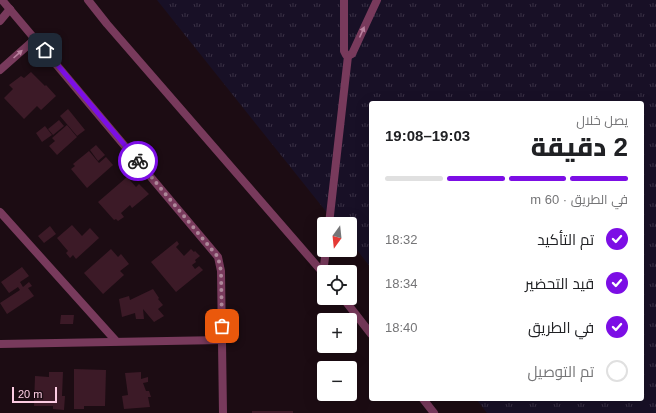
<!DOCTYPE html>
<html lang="ar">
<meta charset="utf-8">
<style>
:root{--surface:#fff;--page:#f2f2f2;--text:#202124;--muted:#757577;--line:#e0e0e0;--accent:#7c0ee5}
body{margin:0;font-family:Helvetica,Cairo,sans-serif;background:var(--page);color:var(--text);direction:rtl;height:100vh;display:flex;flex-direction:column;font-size:15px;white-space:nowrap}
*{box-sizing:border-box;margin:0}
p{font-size:13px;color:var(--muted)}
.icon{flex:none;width:22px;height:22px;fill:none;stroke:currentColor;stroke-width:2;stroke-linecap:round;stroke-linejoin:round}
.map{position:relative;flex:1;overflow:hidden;direction:ltr}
.sheet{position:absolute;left:369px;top:101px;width:275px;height:300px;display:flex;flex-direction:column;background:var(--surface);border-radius:4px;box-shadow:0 4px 16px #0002;direction:rtl}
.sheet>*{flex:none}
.needle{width:26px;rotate:195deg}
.fabs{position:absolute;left:317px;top:217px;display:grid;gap:8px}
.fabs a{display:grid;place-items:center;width:40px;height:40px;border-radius:4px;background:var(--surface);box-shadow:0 4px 16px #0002;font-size:20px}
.scale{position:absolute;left:12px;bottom:10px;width:45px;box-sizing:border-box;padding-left:4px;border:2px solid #fccbe2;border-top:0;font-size:11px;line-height:14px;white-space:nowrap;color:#fccbe2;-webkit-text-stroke:3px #1c0c13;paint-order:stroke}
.pin{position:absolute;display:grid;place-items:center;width:34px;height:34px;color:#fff;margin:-17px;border-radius:8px;box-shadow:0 2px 6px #0006}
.courier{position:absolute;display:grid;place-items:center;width:40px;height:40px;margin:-20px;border:3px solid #7c0ee5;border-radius:50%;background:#fff;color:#222;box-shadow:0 1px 5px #0007}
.overview em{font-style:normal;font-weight:800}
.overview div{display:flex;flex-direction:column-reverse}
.overview{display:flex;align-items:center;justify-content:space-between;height:68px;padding:0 16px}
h1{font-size:26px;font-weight:800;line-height:30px}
.bar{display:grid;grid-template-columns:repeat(4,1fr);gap:6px 4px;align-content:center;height:48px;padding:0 16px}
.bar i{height:5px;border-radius:3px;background:var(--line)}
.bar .selected{background:var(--accent)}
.bar p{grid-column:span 4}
ol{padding:0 16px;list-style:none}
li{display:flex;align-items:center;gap:12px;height:44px}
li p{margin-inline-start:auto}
li .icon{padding:4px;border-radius:50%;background:var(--accent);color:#fff;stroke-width:4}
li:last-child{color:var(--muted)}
li i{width:22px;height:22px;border:2px solid var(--line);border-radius:50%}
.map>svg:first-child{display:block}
.grass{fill:url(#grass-tufts)}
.building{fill:#3c1a27}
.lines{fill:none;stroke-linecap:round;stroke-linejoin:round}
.minor{stroke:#783a5c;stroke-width:8}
.tertiary{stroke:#783a5c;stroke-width:8}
.oneway{fill:#ba829f}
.done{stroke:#ae889a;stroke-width:4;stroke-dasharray:0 7.2}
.route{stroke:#7c0ee5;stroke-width:5}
</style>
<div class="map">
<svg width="656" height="413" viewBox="0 0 656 413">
<defs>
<pattern id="grass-tufts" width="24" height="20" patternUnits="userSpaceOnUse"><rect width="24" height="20" fill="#181026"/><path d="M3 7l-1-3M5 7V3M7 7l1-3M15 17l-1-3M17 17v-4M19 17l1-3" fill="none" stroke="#3a3145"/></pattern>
</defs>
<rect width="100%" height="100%" fill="#1c0c13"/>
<polygon class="grass" points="157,0 656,0 656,413 487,413 476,399 642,399 642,103 371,103 371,268 350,241 350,224 336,224"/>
<g class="building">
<polygon points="31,72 45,86 46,85 56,96 41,110 37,106 24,119 4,98 13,89 9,85 21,76 24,78"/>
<polygon points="68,109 85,130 77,136 60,116"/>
<polygon points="59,120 64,126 53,135 48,129"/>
<polygon points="67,125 77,137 57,155 49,146 55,141 52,138"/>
<polygon points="45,126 52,135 42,142 36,133"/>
<polygon points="96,145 105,155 98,161 90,150"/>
<polygon points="89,151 99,163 106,157 113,165 87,188 71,169 75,166 73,164"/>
<polygon points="127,177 136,187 139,184 149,194 132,208 130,205 121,213 124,217 118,221 116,219 114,220 98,202"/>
<polygon points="72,225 82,236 90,228 99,238 76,259 73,255 70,258 66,253 68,251 57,238"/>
<polygon points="50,226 56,234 44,243 38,236"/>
<polygon points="177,241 179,244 176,247 184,256 191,249 194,252 195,251 200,256 195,260 196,262 192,265 195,269 199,266 203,270 176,292 151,262"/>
<polygon points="111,249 118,257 121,254 129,264 120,271 124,275 103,294 84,273"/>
<polygon points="22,267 29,276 20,282 23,287 29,282 32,286 28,288 34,296 7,314 0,303 20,290 18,287 9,293 1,282"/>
<polygon points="153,289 159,298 158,299 163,305 158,309 164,316 154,322 143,309 144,319 136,319 135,313 122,317 119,299 129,296 130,300"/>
<polygon points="61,315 74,315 73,324 60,324"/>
<polygon points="74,369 106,370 105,406 84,406 84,409 74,409"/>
<polygon points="49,372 63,372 62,396 65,396 64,410 53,409 53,406 34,406 35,376 49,377"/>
<polygon points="141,372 141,379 148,377 148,382 143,383 146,391 149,391 151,397 148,397 150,407 124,409 122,396 128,395 125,373"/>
<rect x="252" y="411" width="41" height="2"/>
</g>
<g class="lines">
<g class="minor">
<polyline points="2,0 218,257 221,271 223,413"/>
<polyline points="344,0 344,51 346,55 348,56 352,54 377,0"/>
<polyline points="0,21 10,9"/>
<polyline points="0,70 35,39"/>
<polyline points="0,212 116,341"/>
<polyline points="329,224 348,56"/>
<polyline points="323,273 326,250"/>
<polyline points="0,344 222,340"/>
</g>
<g class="tertiary">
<polyline points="88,0 107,24 324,274"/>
<polyline points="343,298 371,334"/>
<polyline points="423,399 434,413"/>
</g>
</g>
<defs><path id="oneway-solid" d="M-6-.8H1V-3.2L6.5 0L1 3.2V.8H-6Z"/></defs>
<g class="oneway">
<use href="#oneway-solid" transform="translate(362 32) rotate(-66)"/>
<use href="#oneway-solid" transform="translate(18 54) rotate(-42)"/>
</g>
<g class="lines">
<polyline class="done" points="138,161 218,257 221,271 222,326"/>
<polyline class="route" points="45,50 138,161"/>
</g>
</svg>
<div class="fabs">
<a><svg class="needle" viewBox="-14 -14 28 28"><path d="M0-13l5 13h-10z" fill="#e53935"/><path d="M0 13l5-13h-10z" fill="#757577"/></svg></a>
<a><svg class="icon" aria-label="locate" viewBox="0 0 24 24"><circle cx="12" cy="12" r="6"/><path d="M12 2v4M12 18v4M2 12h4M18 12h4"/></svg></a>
<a>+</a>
<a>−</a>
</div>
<div class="scale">20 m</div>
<div class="pin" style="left:222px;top:326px;background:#ea580c"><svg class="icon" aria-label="bag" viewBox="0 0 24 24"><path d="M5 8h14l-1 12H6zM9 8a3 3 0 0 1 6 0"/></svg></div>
<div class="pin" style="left:45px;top:50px;background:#1f2937"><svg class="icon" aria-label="home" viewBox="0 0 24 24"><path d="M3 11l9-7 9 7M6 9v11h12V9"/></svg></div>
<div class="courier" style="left:138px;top:161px"><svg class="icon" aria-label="bike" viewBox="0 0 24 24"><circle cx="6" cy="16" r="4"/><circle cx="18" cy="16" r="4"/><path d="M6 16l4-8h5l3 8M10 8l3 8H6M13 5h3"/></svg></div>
<section class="sheet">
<div class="overview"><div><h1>2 دقيقة</h1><p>يصل خلال</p></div><em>19:03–19:08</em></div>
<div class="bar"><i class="selected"></i><i class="selected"></i><i class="selected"></i><i></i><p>في الطريق · 60 m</p></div>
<ol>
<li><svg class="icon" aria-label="check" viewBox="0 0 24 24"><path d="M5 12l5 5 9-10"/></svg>تم التأكيد<p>18:32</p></li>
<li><svg class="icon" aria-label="check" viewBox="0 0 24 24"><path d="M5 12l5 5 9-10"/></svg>قيد التحضير<p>18:34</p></li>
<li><svg class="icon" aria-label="check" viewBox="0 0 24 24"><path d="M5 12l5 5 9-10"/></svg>في الطريق<p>18:40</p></li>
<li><i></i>تم التوصيل</li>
</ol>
</section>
</div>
